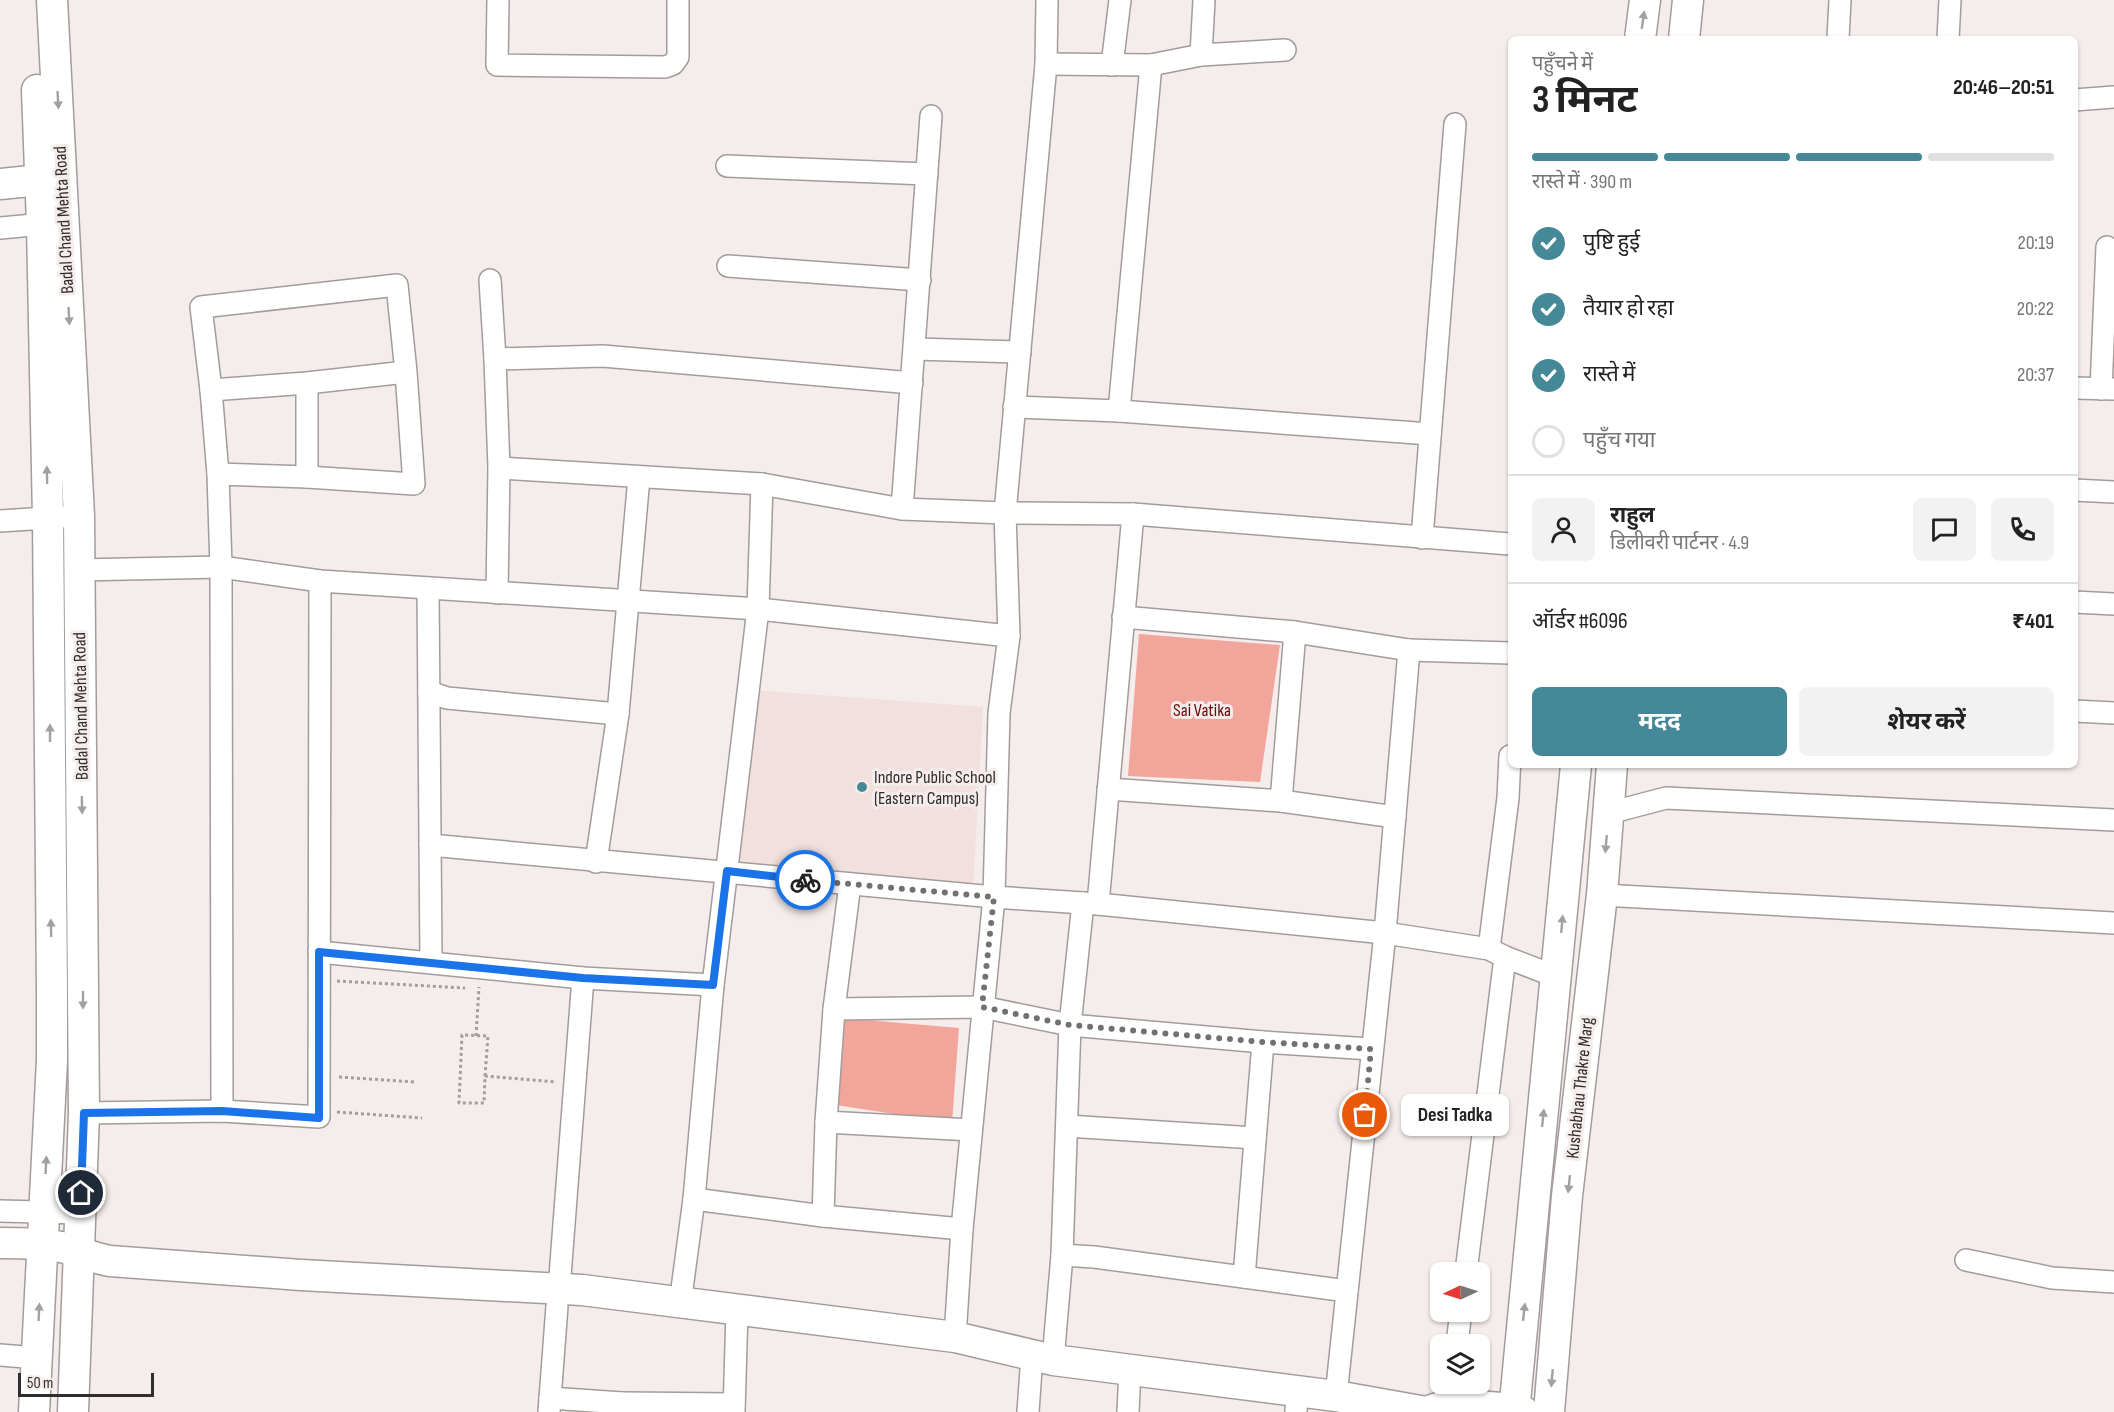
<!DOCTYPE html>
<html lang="hi">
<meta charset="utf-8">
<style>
:root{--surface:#fff;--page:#f2f2f2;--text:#222;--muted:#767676;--line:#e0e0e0;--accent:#458998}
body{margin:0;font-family:"Sofia Sans Condensed","Noto Sans Devanagari",sans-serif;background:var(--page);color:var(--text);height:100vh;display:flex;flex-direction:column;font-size:22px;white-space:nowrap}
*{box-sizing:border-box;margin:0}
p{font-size:20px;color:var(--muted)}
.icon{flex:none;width:33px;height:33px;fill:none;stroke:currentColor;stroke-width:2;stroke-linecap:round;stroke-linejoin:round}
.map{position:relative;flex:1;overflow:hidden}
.side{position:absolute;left:1508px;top:36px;width:570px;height:732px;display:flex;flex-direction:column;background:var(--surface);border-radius:9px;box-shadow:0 2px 4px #0004}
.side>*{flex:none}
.needle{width:39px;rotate:266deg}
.tools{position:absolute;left:1430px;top:1262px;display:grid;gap:12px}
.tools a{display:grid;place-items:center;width:60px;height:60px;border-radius:9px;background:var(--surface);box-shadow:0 2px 4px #0004;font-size:30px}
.scale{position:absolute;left:18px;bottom:15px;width:136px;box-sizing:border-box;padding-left:6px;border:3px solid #302d2d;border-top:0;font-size:16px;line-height:21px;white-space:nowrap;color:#302d2d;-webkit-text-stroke:4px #f5edec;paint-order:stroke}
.pin{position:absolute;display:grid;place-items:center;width:51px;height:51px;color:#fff;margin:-26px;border:3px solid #fff;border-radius:50%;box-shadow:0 2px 6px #0007}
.courier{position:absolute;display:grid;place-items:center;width:60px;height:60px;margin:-30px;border:4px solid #1a73e8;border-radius:50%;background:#fff;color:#222;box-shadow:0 2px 8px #0007}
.bubble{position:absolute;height:42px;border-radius:9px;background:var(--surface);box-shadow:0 2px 4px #0004;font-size:20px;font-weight:700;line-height:42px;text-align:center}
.head em{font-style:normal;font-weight:700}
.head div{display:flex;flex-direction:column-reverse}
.head{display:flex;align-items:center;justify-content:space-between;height:102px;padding:0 24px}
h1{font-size:39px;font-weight:700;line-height:45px}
.bar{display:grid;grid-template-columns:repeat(4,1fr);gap:9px 6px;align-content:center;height:72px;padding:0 24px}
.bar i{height:8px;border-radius:4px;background:var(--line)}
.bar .selected{background:var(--accent)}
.bar p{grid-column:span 4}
.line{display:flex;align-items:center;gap:15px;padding:0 24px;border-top:2px solid var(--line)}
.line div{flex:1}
.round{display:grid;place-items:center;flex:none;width:63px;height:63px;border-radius:9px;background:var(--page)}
ol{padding:0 24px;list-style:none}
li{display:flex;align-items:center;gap:18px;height:66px}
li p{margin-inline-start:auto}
li .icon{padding:6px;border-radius:50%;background:var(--accent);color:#fff;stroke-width:4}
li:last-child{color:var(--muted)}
li i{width:33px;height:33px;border:3px solid var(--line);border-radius:50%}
.cta{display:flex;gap:12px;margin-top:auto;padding:12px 24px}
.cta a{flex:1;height:69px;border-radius:9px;background:var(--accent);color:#fff;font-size:24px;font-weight:700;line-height:69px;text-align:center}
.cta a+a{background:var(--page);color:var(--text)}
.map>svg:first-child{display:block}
.built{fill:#f1e0dd}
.green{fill:#f1a59b}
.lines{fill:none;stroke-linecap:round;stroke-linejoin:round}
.street-casing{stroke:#a39c9b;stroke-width:24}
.secondary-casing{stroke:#a39c9b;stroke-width:33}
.path{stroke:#a39d9c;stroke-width:3;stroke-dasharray:3 3;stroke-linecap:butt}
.street{stroke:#fff;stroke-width:21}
.secondary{stroke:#fff;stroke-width:30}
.oneway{fill:#a2a0a0}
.done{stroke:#757070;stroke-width:6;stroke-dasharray:0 10.8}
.route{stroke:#1a73e8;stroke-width:8}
.poi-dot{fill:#458998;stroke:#f5edec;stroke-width:2}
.labels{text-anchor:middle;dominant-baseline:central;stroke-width:6;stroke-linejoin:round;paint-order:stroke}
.street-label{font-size:18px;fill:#302d2d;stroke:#f5edec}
.park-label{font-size:18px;fill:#6e0809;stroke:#f5edec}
.poi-label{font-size:18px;fill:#302d2d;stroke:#f5edec;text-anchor:start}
</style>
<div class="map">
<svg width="2114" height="1412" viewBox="0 0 2114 1412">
<rect width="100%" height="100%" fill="#f5edec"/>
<polygon class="built" points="753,690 983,707 973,890 737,867"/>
<g class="green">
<polygon points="1139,634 1280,645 1260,782 1128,776"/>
<polygon points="843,1018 959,1028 952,1123 836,1105"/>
</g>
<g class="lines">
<defs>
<g id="street">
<polyline points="498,0 497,65 665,67 673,64 678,57 678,0"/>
<polyline points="1838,39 1840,0"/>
<polyline points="1948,39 1950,0"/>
<polyline points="1201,55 1204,0"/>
<polyline points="1046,64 1151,65"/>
<polyline points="1112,65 1120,0"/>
<polyline points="2074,100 2114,97"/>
<polyline points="727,166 927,174"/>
<polyline points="0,228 55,223"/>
<polyline points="728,266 920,280"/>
<polyline points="490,280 495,359"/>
<polyline points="915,349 1020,352"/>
<polyline points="2074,388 2113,389"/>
<polyline points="2101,389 2107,247"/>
<polyline points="211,390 218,474"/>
<polyline points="1014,407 1119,411 1430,434"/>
<polyline points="1119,411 1151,65 1201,55 1285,50"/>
<polyline points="499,468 762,484 902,509 1005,513 1133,514 1098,904"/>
<polyline points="307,477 307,383"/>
<polyline points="2074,490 2114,492"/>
<polyline points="902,509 931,116"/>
<polyline points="1133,514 1510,544"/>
<polyline points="0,521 62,517"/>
<polyline points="1422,538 1455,124"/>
<polyline points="79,570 221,567 320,581 758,609 1009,636"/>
<polyline points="428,588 431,962"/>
<polyline points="497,593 499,468 495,359 603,356 912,383"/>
<polyline points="2074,602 2114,604"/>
<polyline points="1123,617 1295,632 1409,650 1510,653"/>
<polyline points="429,692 447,698 618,714"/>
<polyline points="2074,711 2114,713"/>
<polyline points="1108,789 1281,801 1395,817"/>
<polyline points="1281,801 1295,632"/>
<polyline points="1609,813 1666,798 2114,820"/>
<polyline points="430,845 994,897 1098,904 1385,933 1489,949 1505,957 1557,977"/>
<polyline points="596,862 618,714 639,477"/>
<polyline points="1602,895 2114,923"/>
<polyline points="1489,949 1508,798 1510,756"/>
<polyline points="319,952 583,978 713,985"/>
<polyline points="834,1009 982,1007 1070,1025 1263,1042 1371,1049"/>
<polyline points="222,1111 221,567 218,474 307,477 414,484 406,372 397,285 201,307 211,390 307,383 406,372"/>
<polyline points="84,1113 222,1111 319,1117 320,581"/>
<polyline points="826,1122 971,1130"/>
<polyline points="1067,1126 1255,1138"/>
<polyline points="694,1199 823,1216 962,1229"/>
<polyline points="0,1211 80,1213"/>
<polyline points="823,1216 826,1122 834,1009 850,884"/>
<polyline points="1062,1255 1094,1257 1347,1291"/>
<polyline points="1966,1260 2052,1278 2114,1282"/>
<polyline points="1466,1272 1505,957"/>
<polyline points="1244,1277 1263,1042"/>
<polyline points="559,1289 583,978"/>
<polyline points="680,1304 694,1199 713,985 758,609 762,484"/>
<polyline points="955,1337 962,1229 994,897 999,713 1009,636 1005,513 1046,64 1047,0"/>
<polyline points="1457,1344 1461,1311"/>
<polyline points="0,1355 37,1358"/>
<polyline points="1053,1360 1062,1255 1070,1025 1083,903"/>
<polyline points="1336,1396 1385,933 1409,650"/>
<polyline points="550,1398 622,1403 622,1412"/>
<polyline points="622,1403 734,1404"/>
<polyline points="1450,1404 1452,1383"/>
<polyline points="549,1412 557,1306"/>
<polyline points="734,1412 737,1311"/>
<polyline points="1028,1412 1032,1355"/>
<polyline points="1128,1412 1130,1370"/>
<polyline points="1296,1412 1297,1391"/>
</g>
<g id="secondary">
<polyline points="52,0 79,516 84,1113 73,1412"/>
<polyline points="1640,39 1645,0"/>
<polyline points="1684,39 1688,0"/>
<polyline points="0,184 59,178"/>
<path d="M0 1243C20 1243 41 1243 61 1247 78 1251 93 1258 110 1261L301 1275 582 1290 955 1337 1053 1360 1336 1396 1426 1412"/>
<polyline points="34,1412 52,1060 52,993 48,518 42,225 37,90"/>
<polyline points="1426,1412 1450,1404 1514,1409 1524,1412"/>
<polyline points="1514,1412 1576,765"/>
<polyline points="1549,1412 1567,1196 1602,895 1612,765"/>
</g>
</defs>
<use href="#street" class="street-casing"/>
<use href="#secondary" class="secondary-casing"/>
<g class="path">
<polyline points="337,981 465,988"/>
<polyline points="476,1036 479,987"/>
<polyline points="485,1076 488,1036 462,1035 459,1103 484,1103 485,1076 556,1082"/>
<polyline points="339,1077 415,1082"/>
<polyline points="337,1112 422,1118"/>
</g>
<use href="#street" class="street"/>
<use href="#secondary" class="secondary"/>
</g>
<defs><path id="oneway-solid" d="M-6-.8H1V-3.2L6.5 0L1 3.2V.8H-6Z" transform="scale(1.5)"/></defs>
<g class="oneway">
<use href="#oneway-solid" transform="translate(1643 20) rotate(-82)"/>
<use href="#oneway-solid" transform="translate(58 100) rotate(87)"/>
<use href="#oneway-solid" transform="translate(69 316) rotate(87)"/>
<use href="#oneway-solid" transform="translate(47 475) rotate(-91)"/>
<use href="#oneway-solid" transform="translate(50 733) rotate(-90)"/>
<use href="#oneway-solid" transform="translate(82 805) rotate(89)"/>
<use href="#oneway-solid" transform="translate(1606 844) rotate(95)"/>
<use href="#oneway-solid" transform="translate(1562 924) rotate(-85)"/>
<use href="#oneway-solid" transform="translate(51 928) rotate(-91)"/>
<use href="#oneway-solid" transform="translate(83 1000) rotate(90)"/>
<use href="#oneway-solid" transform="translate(1543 1118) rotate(-84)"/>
<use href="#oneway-solid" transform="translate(46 1165) rotate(-87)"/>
<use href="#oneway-solid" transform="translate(1569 1184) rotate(96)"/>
<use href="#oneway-solid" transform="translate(39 1312) rotate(-87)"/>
<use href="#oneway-solid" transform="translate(1524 1312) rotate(-84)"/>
<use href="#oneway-solid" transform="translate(1552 1378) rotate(95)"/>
</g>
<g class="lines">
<polyline class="done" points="805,880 994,897 982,1007 1070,1025 1263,1042 1371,1049 1365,1115"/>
<polyline class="route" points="81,1193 84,1113 222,1111 319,1118 319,952 583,978 713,985 727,871 805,880"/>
</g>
<circle class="poi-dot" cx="862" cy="787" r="6"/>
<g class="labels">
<g class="street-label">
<text transform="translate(64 220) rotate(-93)">Badal Chand Mehta Road</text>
<text transform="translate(81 706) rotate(-91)">Badal Chand Mehta Road</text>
<text transform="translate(1580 1088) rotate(-84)">Kushabhau Thakre Marg</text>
</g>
<g class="park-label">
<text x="1202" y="710">Sai Vatika</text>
</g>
<g class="poi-label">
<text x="874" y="777">Indore Public School<tspan x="874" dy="21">(Eastern Campus)</tspan></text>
</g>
</g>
</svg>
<div class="tools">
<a><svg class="needle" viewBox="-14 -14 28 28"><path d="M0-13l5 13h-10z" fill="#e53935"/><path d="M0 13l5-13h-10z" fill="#767676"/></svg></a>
<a><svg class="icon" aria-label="layers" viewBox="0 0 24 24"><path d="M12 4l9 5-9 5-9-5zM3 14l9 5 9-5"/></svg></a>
</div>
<div class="scale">50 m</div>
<div class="pin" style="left:1365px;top:1115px;background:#ea580c"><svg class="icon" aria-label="bag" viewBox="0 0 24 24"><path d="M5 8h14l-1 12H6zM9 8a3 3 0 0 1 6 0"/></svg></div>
<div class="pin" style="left:81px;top:1193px;background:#1f2937"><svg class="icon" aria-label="home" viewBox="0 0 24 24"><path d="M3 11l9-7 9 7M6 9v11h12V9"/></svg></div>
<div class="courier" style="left:805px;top:880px"><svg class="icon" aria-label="bike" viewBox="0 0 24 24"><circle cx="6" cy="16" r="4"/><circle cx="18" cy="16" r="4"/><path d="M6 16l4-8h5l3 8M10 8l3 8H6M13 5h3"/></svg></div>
<div class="bubble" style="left:1401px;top:1094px;width:108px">Desi Tadka</div>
<section class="side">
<div class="head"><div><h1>3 मिनट</h1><p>पहुँचने में</p></div><em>20:46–20:51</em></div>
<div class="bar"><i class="selected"></i><i class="selected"></i><i class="selected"></i><i></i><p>रास्ते में · 390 m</p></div>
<ol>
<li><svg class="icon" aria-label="check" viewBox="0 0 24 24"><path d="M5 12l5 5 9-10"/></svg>पुष्टि हुई<p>20:19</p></li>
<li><svg class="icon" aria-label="check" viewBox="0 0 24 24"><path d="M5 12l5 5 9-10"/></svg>तैयार हो रहा<p>20:22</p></li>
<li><svg class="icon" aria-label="check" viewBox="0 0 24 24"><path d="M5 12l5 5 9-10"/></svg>रास्ते में<p>20:37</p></li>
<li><i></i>पहुँच गया</li>
</ol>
<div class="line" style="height:108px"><a class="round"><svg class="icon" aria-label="person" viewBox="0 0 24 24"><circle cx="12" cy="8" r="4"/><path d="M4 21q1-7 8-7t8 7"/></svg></a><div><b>राहुल</b><p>डिलीवरी पार्टनर · 4.9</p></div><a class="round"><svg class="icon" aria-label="chat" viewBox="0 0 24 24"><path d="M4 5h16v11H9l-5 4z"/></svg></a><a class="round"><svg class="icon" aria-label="phone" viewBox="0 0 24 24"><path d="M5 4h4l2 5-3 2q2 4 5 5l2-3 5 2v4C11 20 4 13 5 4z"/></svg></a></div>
<div class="line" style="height:78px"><div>ऑर्डर #6096</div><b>₹401</b></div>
<div class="cta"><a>मदद</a><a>शेयर करें</a></div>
</section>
</div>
